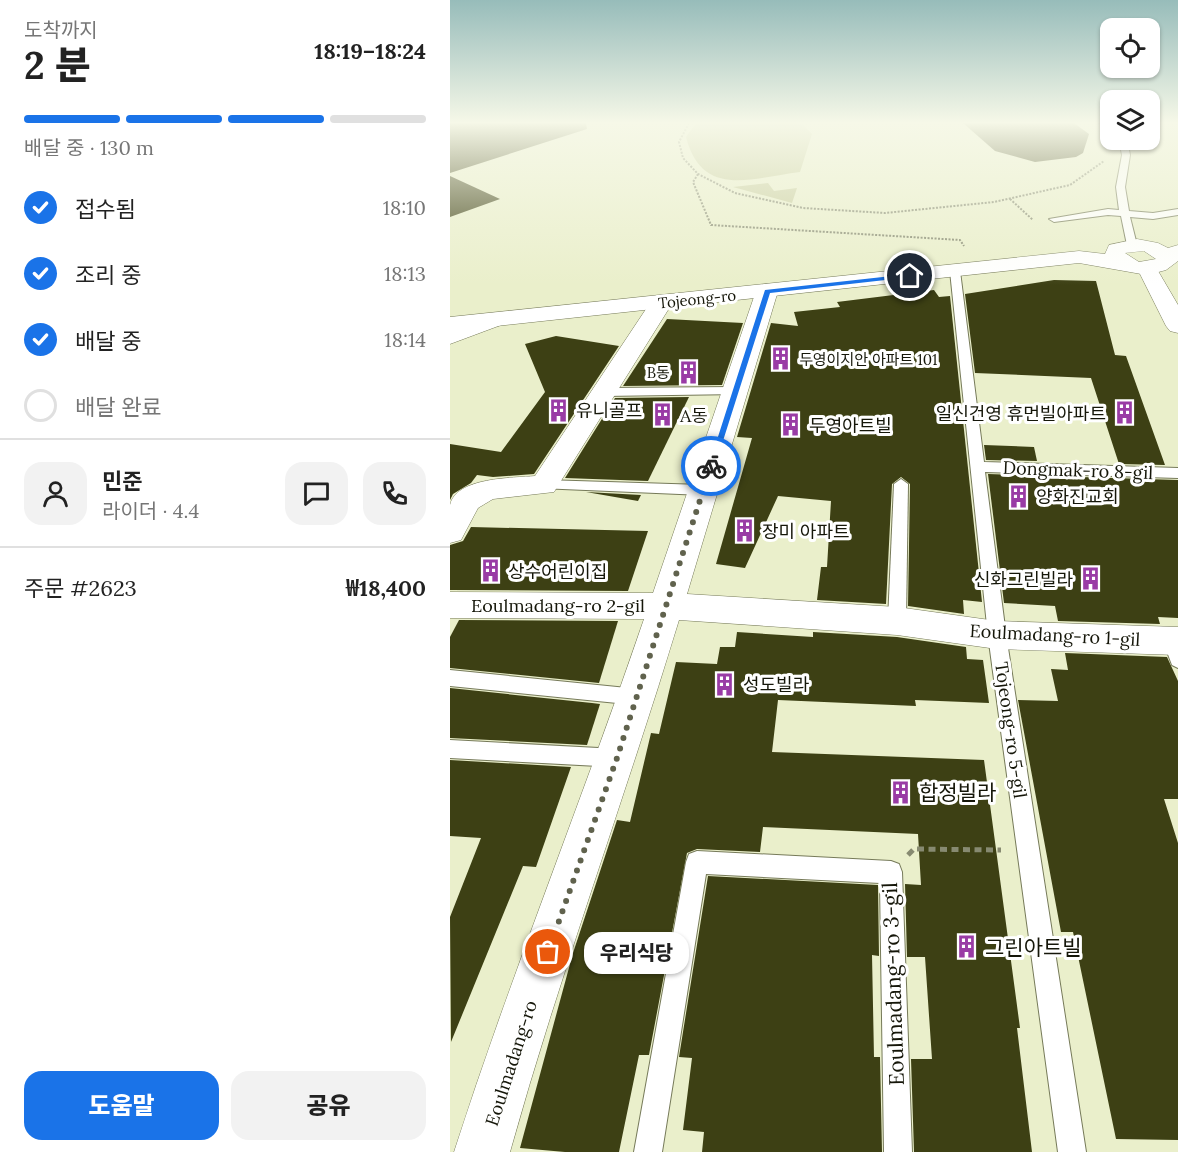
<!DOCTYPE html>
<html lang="ko">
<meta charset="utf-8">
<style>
:root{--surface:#fff;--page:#f2f2f2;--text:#222;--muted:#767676;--line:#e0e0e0;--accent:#1a73e8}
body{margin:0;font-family:Lora,"Noto Sans KR",serif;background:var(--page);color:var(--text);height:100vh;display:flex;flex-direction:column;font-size:22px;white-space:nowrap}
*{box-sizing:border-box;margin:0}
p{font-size:20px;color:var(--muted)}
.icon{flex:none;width:33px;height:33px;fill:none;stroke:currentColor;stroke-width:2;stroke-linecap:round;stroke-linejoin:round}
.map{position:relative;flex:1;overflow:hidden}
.panel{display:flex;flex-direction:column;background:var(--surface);width:450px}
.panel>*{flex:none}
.fabs{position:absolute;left:650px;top:18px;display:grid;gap:12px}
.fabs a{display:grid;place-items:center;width:60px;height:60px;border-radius:12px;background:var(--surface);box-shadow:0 2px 4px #0004;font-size:30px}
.pin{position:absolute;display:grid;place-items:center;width:51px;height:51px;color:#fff;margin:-26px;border:3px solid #fff;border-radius:50%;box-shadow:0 2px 6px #0007}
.courier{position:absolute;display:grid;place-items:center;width:60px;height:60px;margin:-30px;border:4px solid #1a73e8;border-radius:50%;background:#fff;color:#222;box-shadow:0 2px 8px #0007}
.bubble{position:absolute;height:42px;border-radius:18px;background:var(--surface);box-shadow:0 2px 4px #0004;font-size:20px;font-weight:800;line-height:42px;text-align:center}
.summary em{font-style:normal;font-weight:800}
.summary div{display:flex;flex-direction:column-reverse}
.summary{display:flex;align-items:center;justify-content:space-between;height:102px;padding:0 24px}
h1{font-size:39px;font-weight:800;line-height:45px}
.bar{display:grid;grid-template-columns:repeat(4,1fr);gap:9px 6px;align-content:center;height:72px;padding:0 24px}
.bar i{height:8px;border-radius:4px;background:var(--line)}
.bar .on{background:var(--accent)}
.bar p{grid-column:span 4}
.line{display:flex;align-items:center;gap:15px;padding:0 24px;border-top:2px solid var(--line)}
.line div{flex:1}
.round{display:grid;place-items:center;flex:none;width:63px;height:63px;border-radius:18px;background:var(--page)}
ol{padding:0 24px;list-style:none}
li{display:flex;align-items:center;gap:18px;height:66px}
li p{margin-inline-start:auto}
li .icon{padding:6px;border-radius:50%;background:var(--accent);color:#fff;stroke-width:4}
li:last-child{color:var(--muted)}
li i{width:33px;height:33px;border:3px solid var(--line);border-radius:50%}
.button{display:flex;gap:12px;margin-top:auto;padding:12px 24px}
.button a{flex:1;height:69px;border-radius:18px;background:var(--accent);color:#fff;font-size:24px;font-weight:800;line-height:69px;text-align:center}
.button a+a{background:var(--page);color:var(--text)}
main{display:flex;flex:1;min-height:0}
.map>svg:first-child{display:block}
.green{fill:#c7cc9c}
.building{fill:#3d4014}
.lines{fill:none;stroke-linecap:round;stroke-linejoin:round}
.service-casing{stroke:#767a59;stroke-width:2}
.minor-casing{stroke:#767a59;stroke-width:1}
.tertiary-casing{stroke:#767a59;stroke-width:1}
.path-far1{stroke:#878a71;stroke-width:2;stroke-dasharray:2 1.5;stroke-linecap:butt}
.path{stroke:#878a71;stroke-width:5;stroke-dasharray:7 4.5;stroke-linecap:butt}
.service{fill:#fff;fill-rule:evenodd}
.minor{fill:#fff;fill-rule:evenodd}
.tertiary{fill:#fff;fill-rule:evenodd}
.route{fill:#1a73e8}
.done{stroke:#60624d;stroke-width:6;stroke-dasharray:0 10.8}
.labels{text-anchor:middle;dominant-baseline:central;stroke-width:6;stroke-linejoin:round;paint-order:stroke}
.far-street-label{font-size:15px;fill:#151609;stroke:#fff}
.far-poi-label{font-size:15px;fill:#151609;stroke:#fff;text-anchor:start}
.poi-label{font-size:18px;fill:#151609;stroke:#fff;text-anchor:start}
.street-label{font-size:18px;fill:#151609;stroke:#fff}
.near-poi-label{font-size:21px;fill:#151609;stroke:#fff;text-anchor:start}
.near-street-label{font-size:21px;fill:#151609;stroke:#fff}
</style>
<main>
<section class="panel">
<div class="summary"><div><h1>2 분</h1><p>도착까지</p></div><em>18:19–18:24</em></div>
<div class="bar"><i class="on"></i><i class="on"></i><i class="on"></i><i></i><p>배달 중 · 130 m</p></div>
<ol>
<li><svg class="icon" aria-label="check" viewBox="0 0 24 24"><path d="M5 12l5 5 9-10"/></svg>접수됨<p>18:10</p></li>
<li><svg class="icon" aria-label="check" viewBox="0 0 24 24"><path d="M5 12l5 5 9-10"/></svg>조리 중<p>18:13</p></li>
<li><svg class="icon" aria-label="check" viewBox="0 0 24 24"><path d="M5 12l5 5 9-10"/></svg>배달 중<p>18:14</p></li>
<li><i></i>배달 완료</li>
</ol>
<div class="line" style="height:108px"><a class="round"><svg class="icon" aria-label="person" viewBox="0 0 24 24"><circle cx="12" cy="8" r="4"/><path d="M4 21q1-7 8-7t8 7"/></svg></a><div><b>민준</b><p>라이더 · 4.4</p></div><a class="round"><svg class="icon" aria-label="chat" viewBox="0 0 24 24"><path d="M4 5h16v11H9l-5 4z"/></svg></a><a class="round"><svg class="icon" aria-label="phone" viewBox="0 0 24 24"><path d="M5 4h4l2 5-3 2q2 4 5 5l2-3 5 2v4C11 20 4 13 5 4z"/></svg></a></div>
<div class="line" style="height:78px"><div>주문 #2623</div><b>₩18,400</b></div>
<div class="button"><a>도움말</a><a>공유</a></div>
</section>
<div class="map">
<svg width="728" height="1152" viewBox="0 0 728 1152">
<rect width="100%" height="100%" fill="#eaefcb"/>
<g class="green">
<path d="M246 123H346L354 126 362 134 350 172C302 178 252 199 236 137Z"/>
<polygon points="318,183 324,191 347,188 342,203 283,187"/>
</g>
<g class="building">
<polygon points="0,123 136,123 137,129 0,173"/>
<polygon points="513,123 624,123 639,134 633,153 626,157 585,162 545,151"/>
<polygon points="0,176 50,199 0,217"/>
<polygon points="604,280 646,281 665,355 676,356 715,465 669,464 641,378 525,373 515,294"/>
<polygon points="484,290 489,297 500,296 532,602 513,600 514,614 458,606 460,484 451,477 442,484 436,604 367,600 371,567 377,567 381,501 328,496 295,568 266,564 302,438 287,437 321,323 348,326 344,312 390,307 387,302"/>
<polygon points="217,319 293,323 272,385 173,386"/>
<polygon points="106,336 169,346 84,474 43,477 27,475 21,483 3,494 0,500 0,444 51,452 95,392 75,344"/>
<polygon points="239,397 198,481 115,478 165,398"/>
<polygon points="534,445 584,447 587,461 536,460"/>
<polygon points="538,474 728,480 728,618 708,617 710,624 608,621 605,606 554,603"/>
<polygon points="136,492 191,495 188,501"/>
<polygon points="21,527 198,531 178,591 0,590 0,545 13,541"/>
<polygon points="9,620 168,621 149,683 0,668 0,637"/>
<polygon points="287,632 363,637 363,632 447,637 516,647 517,659 533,660 539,703 465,700 466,706 328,700 322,752 534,760 570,1028 567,1028 582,1152 464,1152 461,1059 482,1059 475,957 457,957 455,884 471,885 468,834 313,827 310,852 247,849 237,853 199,1055 189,1055 169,1152 115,1152 70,1148 123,953 167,820 180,822 201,733 209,734 226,662 267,664 270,647 285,647"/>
<polygon points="615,653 717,657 728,681 728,799 714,799 728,843 728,1140 666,1139 623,932 611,932 568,700 608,701 601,669 618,670"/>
<polygon points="0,688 142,703 150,704 137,745 0,738"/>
<polygon points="0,760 121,767 86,867 73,866 1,1042 0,917 31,838 0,836"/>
<polygon points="258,876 428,885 429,956 422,955 424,1057 430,1057 432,1152 252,1152 254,1132 233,1130 242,1058 229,1057"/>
</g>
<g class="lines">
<defs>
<g id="service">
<polygon points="669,140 677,140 680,155 675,187 679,211 703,213 728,209 728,215 703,219 680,217 687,245 682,248 677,245 671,216 658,215 604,222 599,219 658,209 669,210 666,187 672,155"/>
<polygon points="505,268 510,271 534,462 728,468 728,478 535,472 556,635 636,1152 608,1152 538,635 500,271"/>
<polygon points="285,387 290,388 290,394 154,396 148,392 154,388"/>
<polygon points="451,479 458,484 456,621 453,626 441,626 438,621 444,484"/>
<polygon points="94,480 253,485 260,490 253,495 89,488 87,485"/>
<polygon points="722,634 728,636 728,668 722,665 713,641 716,636"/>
<polygon points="0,670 187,689 194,691 196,697 194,703 187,705 0,686"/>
<polygon points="0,740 167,749 174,751 177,758 174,765 167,767 0,758"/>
<polygon points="247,851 441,861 449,864 452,872 462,1152 434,1152 430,883 256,874 212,1152 184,1152 236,862 239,854"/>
</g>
<g id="minor">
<polygon points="697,262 704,264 728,305 728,333 720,331 716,326 687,268 690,264"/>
<path d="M317 284 325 286 328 291 237 594 447 607 547 621 728 627V655L547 649 447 635 229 620C175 798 110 973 60 1152H4C62 972 133 798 194 619L0 618V592L203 593 306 291 309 286Z"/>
<path d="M212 295 220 297 223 302 104 492 43 499 28 508 11 540 0 543C0 531 0 516 0 505 6 477 63 478 85 476L204 297Z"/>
<polygon points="43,313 51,315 54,320 51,325 0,344 0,329"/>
</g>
<path id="tertiary" d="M687 239 708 243 718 248 728 245V261L716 270 697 275 629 263 0 331V317L629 251 655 254 659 245ZM694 251 706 259 689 262 675 253Z"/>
</defs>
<use href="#service" class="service-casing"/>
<use href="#minor" class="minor-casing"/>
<use href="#tertiary" class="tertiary-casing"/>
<g class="path-far1">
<polyline points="239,123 229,142 233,158 248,174 285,193 353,208 435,213 544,202 620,185 654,161"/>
<polyline points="648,123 658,130"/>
<polyline points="248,174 243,182 261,225 510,240 514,246"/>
<polyline points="560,199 583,220"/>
</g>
<polyline class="path" points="458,855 464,849 551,850"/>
<use href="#service" class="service"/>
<use href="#minor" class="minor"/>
<use href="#tertiary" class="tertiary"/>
</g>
<linearGradient id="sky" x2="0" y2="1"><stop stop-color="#97bcba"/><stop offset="0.43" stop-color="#f6f8e8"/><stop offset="1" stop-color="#f6f8e8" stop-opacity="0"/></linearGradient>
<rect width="728" height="285" fill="url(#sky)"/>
<polygon class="route" points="460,274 462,277 320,293 265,466 258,468 315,290"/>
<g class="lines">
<polyline class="done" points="98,952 167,758 261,466"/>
</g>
<defs>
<symbol id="building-bare" viewBox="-9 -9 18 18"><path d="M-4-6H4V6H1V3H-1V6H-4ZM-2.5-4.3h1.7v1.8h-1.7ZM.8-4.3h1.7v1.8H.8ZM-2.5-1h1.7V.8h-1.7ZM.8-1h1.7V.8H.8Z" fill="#993ba5" stroke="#fff" stroke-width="2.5" paint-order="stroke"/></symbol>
</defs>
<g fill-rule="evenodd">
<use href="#building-bare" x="314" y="342" width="33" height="33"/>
<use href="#building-bare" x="222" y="356" width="33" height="33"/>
<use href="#building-bare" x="92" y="394" width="33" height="33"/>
<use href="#building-bare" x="658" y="396" width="33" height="33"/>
<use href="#building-bare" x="196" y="398" width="33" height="33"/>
<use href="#building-bare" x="324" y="408" width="33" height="33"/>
<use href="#building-bare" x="552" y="480" width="33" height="33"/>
<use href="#building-bare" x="278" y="514" width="33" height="33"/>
<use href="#building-bare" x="24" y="554" width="33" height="33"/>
<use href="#building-bare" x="624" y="562" width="33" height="33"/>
<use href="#building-bare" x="258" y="668" width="33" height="33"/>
<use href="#building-bare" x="434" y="776" width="33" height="33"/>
<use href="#building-bare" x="500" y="930" width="33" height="33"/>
</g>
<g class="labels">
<g class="far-street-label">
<text transform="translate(247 299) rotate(-6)">Tojeong-ro</text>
</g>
<g class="far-poi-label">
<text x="349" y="359">두영이지안 아파트 101</text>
<text x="220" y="372" text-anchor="end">B동</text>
</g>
<g class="poi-label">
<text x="126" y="410">유니골프</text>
<text x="656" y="413" text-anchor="end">일신건영 휴먼빌아파트</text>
<text x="230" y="415">A동</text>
<text x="359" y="425">두영아트빌</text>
<text x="586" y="496">양화진교회</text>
<text x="312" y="531">장미 아파트</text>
<text x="58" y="571">상수어린이집</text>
<text x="623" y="579" text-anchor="end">신화그린빌라</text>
<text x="293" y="684">성도빌라</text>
</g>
<g class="street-label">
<text transform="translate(628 470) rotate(2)">Dongmak-ro 8-gil</text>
<text x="108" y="605">Eoulmadang-ro 2-gil</text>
<text transform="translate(605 635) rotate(3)">Eoulmadang-ro 1-gil</text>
<text transform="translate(561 730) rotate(82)">Tojeong-ro 5-gil</text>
<text transform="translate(61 1063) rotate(-72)">Eoulmadang-ro</text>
</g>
<g class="near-poi-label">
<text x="469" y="792">합정빌라</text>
<text x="535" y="947">그린아트빌</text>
</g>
<g class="near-street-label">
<text transform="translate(443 984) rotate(-92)">Eoulmadang-ro 3-gil</text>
</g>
</g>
</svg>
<div class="fabs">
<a><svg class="icon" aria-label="locate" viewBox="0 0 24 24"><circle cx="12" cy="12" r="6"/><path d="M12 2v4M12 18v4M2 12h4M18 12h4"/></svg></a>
<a><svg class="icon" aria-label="layers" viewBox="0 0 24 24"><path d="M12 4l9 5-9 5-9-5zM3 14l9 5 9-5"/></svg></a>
</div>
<div class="pin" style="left:98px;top:952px;background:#ea580c"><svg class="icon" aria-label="bag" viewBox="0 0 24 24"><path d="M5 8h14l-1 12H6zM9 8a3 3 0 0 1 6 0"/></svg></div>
<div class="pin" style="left:460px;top:276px;background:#1f2937"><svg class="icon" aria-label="home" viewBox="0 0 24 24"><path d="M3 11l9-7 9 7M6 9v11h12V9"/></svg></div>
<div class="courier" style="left:261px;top:466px"><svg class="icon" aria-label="bike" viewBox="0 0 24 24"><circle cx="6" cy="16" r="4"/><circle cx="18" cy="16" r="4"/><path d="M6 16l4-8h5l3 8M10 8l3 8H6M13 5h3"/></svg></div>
<div class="bubble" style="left:134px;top:932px;width:105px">우리식당</div>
</div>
</main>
